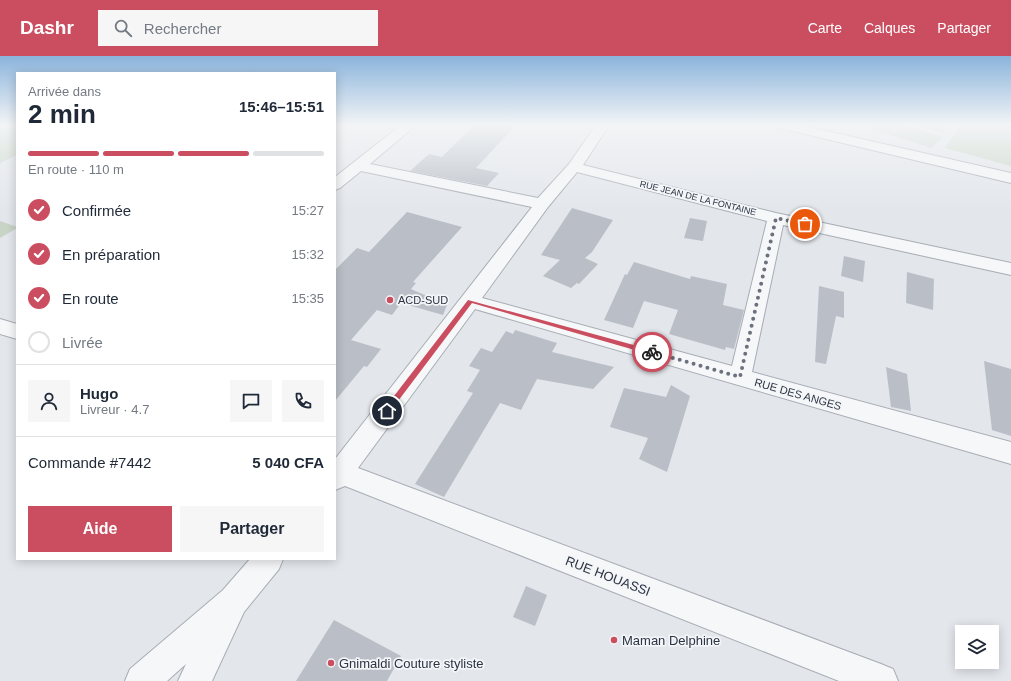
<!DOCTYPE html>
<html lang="fr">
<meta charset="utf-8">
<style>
:root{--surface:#fff;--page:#f6f6f7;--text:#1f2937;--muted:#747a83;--line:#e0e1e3;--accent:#ca4e60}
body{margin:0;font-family:Helvetica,sans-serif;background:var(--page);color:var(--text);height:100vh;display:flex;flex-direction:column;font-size:15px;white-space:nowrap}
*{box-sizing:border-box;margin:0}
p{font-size:13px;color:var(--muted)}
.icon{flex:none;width:22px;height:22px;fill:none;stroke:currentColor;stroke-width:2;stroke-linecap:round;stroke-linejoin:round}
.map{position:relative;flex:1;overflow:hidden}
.side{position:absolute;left:16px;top:16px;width:320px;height:488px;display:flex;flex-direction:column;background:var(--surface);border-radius:0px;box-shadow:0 2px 10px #0003}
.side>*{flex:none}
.controls{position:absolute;left:955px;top:569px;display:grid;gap:8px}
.controls a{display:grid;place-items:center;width:44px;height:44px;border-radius:0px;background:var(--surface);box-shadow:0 2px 10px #0003;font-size:20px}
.pin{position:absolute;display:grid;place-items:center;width:34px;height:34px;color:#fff;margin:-17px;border:2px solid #fff;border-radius:50%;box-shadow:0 1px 4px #0007}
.courier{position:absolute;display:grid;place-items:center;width:40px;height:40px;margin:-20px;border:3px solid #ca4e60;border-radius:50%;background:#fff;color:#222;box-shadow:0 1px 5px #0007}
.summary em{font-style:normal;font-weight:700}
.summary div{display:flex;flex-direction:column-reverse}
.summary{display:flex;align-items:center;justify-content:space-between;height:68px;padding:0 12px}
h1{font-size:26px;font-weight:700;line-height:30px}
.bar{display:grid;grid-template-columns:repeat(4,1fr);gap:6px 4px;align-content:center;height:48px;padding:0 12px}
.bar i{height:5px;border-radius:3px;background:var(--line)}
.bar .active{background:var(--accent)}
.bar p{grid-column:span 4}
.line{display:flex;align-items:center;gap:10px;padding:0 12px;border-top:1px solid var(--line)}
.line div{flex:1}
.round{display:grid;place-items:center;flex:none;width:42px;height:42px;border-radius:0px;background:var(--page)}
ol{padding:0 12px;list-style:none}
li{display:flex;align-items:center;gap:12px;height:44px}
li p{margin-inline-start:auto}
li .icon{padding:4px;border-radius:50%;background:var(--accent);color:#fff;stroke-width:4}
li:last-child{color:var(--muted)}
li i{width:22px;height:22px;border:2px solid var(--line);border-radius:50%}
.action{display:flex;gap:8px;margin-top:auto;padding:8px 12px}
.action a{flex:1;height:46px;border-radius:0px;background:var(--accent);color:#fff;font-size:16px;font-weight:700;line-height:46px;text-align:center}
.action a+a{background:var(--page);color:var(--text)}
header{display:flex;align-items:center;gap:24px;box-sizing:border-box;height:56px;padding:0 20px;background:var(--accent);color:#fff}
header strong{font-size:19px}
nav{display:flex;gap:22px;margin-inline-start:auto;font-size:14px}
.search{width:280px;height:36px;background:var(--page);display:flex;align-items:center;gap:10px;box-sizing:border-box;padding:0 14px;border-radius:0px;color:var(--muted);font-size:15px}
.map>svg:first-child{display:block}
.green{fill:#c8d4c5}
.building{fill:#babfc7}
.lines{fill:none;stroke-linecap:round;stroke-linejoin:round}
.minor-casing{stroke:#a8adb5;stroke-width:2}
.minor{fill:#f6f7f9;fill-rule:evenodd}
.route{fill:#ca4e60}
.done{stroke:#6b727d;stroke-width:4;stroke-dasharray:0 7.2}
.poi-dot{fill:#ca4e60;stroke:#f3f5f8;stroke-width:1.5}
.labels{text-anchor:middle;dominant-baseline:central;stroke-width:3.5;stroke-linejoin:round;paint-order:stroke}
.far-street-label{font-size:9px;fill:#2b3442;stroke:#f3f5f8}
.poi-label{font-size:11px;fill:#2b3442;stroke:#f3f5f8;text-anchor:start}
.street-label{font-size:11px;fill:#2b3442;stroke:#f3f5f8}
.near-street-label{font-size:13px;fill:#2b3442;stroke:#f3f5f8}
.near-poi-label{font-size:13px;fill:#2b3442;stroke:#f3f5f8;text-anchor:start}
</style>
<header>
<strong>Dashr</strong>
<div class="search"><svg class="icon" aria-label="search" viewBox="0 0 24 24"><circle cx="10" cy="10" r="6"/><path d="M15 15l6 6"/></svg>Rechercher</div>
<nav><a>Carte</a><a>Calques</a><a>Partager</a></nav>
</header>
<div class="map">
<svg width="1011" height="625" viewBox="0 0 1011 625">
<rect width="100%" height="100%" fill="#e3e6eb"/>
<g class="green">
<polygon points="0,69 17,69 17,99 0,107"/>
<polygon points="869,69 904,69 943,81 931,92 866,71"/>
<polygon points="911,69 949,69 943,77"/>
<polygon points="961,69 1011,69 1011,110 945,92"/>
<polygon points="0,165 17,171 17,172 0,182"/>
</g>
<g class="building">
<polygon points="474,69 516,69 476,112 499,117 487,130 410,115 429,98 442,101"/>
<polygon points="572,152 613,164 592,196 585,202 598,208 579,228 577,227 571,232 543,220 560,204 541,199"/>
<polygon points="407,156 462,171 413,226 416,227 411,233 447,249 443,259 401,247 392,259 377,254 351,284 381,293 367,311 364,310 335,345 335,214 357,192 369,196"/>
<polygon points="690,162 707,165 703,185 684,182"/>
<polygon points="844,200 865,205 863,226 841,220"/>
<polygon points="634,206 690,223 691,220 727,228 723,249 744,254 734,293 726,291 725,294 669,278 678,254 644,245 633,272 604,264 625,218 627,219"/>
<polygon points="907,216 934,223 933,254 906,247"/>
<polygon points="819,230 844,236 844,262 836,260 826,308 815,306"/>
<polygon points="515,274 557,287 552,296 614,311 593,333 537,323 521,354 500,347 444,441 415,428 473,337 467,335 480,314 469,310 481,292 492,296 506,275 513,278"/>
<polygon points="984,305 1011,313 1011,380 992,374"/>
<polygon points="886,311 907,318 911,355 891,351"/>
<polygon points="671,329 690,340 667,416 639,403 648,382 610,371 624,332 666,341"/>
<polygon points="526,530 547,539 535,570 513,561"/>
<polygon points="334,564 401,600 387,625 296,625"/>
</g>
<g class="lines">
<defs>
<g id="minor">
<path d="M401 69H416L370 108 538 142 569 108 596 69H609L583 109 776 157 1011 207V219L783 169 752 316 1011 386V408L475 253 358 412 881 608 893 613 898 625H839L345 430 335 434V403L532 151 361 115 340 132 335 134V121ZM577 116 767 165 732 310 482 242 548 151Z"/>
<polygon points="777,69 800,69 1011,117 1011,127 784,73 779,72"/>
<polygon points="0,263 17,268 17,283 0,278"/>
<polygon points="250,503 283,503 279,513 244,556 212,625 178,625 186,608 167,625 125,625 130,613 223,534"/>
</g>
</defs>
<use href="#minor" class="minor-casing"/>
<use href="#minor" class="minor"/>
</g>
<linearGradient id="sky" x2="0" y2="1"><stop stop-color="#8bb4dc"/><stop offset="0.44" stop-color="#f2f4f6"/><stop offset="1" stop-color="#f2f4f6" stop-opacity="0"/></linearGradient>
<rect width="1011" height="156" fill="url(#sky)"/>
<polygon class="route" points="468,244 652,294 655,296 652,299 472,247 389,357 384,357 384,353"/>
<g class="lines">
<polyline class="done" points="652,296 740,321 776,162 805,168"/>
</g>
<g class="poi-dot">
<circle cx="390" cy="244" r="4"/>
<circle cx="614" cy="584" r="4"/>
<circle cx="331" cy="607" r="4"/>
</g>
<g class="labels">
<g class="far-street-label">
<text transform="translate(698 142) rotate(14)">RUE JEAN DE LA FONTAINE</text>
</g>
<g class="poi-label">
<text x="398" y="244">ACD-SUD</text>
</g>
<g class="street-label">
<text transform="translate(798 338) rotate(16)">RUE DES ANGES</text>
</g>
<g class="near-street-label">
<text transform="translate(608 520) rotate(21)">RUE HOUASSI</text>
</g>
<g class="near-poi-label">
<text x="622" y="584">Maman Delphine</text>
<text x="339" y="607">Gnimaldi Couture styliste</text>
</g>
</g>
</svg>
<div class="controls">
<a><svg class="icon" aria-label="layers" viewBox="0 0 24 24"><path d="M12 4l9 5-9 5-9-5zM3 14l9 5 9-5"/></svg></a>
</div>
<div class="pin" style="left:805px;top:168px;background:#ea580c"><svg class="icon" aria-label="bag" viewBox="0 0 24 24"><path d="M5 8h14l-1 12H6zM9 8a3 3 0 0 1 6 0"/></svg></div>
<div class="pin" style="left:387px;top:355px;background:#1f2937"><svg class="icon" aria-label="home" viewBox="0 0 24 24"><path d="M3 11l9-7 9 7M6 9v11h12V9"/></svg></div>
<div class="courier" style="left:652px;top:296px"><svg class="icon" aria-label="bike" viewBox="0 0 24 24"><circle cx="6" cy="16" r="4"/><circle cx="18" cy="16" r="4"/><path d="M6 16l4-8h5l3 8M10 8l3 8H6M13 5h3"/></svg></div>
<section class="side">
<div class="summary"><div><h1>2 min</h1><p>Arrivée dans</p></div><em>15:46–15:51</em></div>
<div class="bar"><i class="active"></i><i class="active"></i><i class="active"></i><i></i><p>En route · 110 m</p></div>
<ol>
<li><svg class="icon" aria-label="check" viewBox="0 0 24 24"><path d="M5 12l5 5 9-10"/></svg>Confirmée<p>15:27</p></li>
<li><svg class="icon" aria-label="check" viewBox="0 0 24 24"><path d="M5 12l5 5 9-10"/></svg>En préparation<p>15:32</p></li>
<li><svg class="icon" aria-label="check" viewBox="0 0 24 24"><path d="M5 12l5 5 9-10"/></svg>En route<p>15:35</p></li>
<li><i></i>Livrée</li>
</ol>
<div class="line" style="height:72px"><a class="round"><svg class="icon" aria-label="person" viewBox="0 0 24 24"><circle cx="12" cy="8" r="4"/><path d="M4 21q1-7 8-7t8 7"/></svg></a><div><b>Hugo</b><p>Livreur · 4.7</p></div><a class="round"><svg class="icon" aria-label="chat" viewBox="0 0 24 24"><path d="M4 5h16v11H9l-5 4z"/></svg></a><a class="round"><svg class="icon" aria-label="phone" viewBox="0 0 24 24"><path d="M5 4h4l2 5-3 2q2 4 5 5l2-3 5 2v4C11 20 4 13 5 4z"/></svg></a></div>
<div class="line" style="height:52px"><div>Commande #7442</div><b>5 040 CFA</b></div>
<div class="action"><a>Aide</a><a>Partager</a></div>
</section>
</div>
